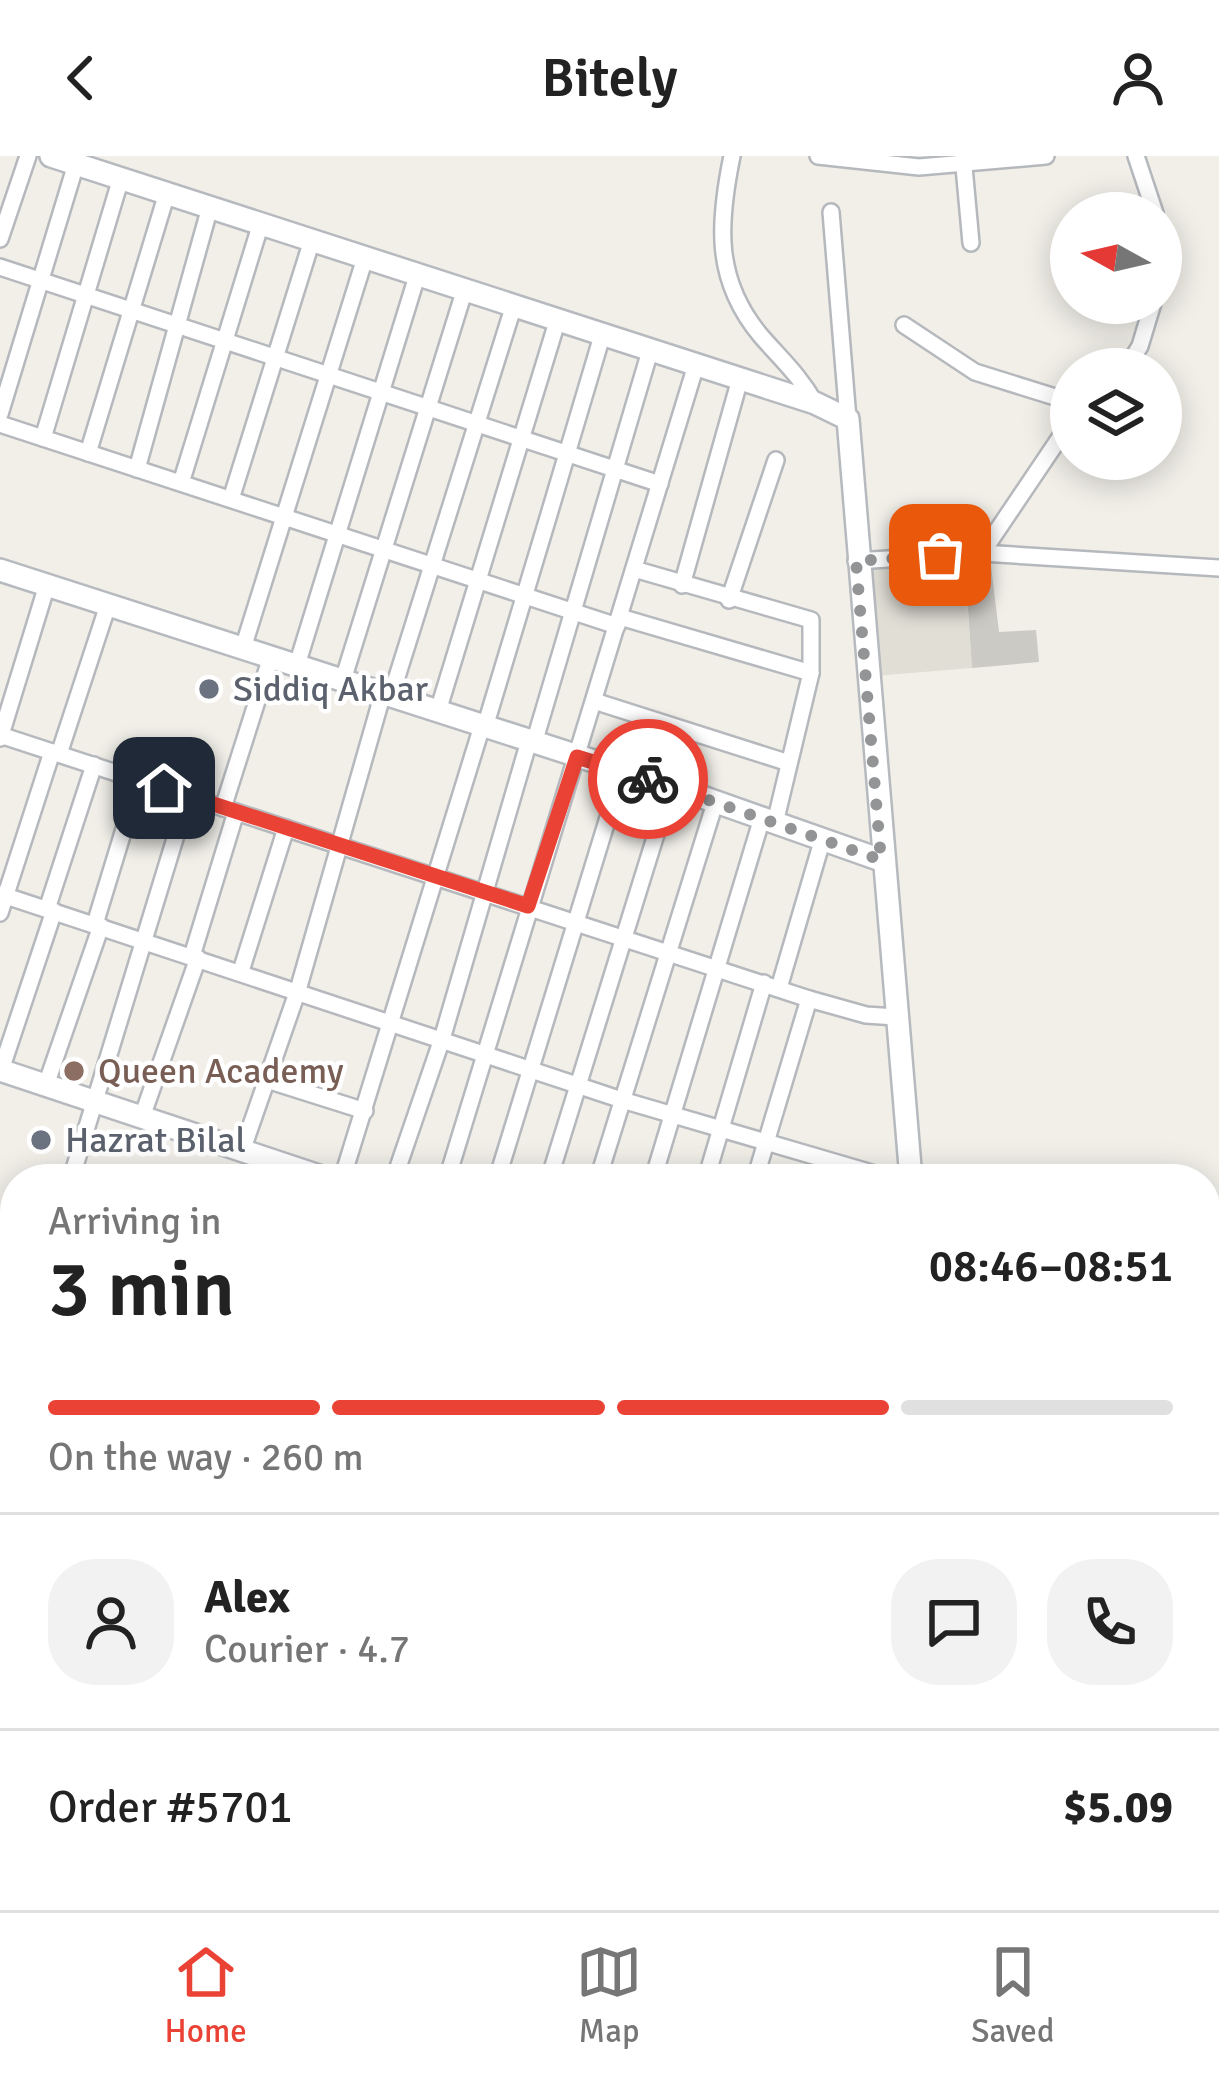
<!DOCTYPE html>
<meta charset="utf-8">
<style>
:root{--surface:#fff;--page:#f2f2f2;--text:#222;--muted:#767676;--line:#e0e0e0;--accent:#ea4335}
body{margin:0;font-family:Signika,sans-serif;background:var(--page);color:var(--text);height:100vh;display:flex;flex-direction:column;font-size:45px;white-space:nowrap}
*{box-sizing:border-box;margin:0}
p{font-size:39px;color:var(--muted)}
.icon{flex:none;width:66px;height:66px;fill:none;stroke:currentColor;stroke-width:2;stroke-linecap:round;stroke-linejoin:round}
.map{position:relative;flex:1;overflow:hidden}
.sheet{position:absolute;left:0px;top:1008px;width:1221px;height:747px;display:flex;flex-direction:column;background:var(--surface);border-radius:48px 48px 0 0;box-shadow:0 6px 30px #0003}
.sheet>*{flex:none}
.needle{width:78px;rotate:278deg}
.fabs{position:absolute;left:1050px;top:36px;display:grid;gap:24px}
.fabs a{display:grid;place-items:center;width:132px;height:132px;border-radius:50%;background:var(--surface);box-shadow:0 6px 30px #0003;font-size:60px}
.pin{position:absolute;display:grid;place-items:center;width:102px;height:102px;color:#fff;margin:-51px;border-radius:24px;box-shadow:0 6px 18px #0006}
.courier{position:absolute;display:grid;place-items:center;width:120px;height:120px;margin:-60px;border:9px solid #ea4335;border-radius:50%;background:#fff;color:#222;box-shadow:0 3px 15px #0007}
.summary em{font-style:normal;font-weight:600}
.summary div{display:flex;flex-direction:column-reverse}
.summary{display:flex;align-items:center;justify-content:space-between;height:204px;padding:0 48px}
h1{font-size:78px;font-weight:600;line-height:90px}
.bar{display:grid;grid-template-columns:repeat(4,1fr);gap:18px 12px;align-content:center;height:144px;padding:0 48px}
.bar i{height:15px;border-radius:9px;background:var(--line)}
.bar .selected{background:var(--accent)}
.bar p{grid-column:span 4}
.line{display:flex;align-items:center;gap:30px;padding:0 48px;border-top:3px solid var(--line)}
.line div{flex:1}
.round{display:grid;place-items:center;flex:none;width:126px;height:126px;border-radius:48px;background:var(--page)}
header{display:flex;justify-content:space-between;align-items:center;height:156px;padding:0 48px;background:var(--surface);font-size:54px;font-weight:600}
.tabs{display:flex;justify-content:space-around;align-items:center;height:168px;border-top:3px solid var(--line);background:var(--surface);font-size:33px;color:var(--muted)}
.tabs a{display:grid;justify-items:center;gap:6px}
.tabs .selected{color:var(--accent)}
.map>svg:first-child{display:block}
.education{fill:#e1ded6}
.cemetery{fill:url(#cemetery-stones)}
.building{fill:#cccac5}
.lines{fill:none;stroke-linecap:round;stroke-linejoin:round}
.street-casing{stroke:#b5b8bc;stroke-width:20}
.secondary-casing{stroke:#b6babf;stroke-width:26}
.street{stroke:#fff;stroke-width:15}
.secondary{stroke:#fff;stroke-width:21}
.done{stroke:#929495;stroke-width:12;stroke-dasharray:0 21.6}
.route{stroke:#ea4335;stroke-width:15}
.worship-dot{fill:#6b7280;stroke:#fff;stroke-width:4.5}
.education-dot{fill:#8d6e63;stroke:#fff;stroke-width:4.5}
.labels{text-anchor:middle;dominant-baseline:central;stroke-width:9;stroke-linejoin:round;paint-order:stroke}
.worship-label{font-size:36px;fill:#5b616d;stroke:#fff;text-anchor:start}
.education-label{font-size:36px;fill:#785e54;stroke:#fff;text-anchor:start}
</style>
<header><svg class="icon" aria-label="back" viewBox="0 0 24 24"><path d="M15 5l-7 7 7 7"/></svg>Bitely<svg class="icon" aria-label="person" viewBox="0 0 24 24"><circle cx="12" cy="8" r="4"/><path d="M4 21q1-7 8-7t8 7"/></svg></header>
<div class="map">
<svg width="1219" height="1754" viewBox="0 0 1219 1754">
<defs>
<pattern id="cemetery-stones" width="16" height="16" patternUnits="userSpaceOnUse" patternTransform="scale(3)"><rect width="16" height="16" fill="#c5e8c5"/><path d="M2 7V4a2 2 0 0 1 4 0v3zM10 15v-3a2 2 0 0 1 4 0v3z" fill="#a3c0a4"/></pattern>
</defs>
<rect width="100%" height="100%" fill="#f1efe8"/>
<polygon class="education" points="964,403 972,512 874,520 866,413"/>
<polygon class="cemetery" points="1219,1406 1219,1754 981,1754 980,1740 1206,1740 1206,1407"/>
<polygon class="building" points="965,410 991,410 999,476 1036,474 1039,506 972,512"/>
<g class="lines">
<defs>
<g id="street">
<path d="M732 0C718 68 714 124 761 180 781 203 800 220 815 247"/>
<polyline points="818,0 919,11 1046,0"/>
<polyline points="963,0 971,87"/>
<polyline points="1136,0 1155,57"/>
<polyline points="831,56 848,263"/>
<polyline points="0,83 28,0"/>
<polyline points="1161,86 1161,94"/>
<polyline points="0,111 660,328"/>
<polyline points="904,169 975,216 1071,246"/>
<polyline points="1126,213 1140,190 1153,147"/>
<polyline points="0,258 76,8"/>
<polyline points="0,268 617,470"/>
<polyline points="43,282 121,22"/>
<polyline points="88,297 167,37"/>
<polyline points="137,313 210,51"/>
<polyline points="181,327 261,67"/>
<polyline points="231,343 312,84"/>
<polyline points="982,397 1071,265"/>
<polyline points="856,405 982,397 1219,412"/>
<polyline points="634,413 811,464 811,517 775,667"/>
<polyline points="682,429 740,223"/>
<polyline points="729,444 776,304"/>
<polyline points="620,461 811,517"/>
<polyline points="243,492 365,102"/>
<polyline points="297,509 417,120"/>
<polyline points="343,524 464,136"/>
<polyline points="391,540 513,152"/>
<polyline points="594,545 789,607"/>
<polyline points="438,555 557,166"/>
<path d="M485 571C525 440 563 311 602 180"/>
<polyline points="0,579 809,843 866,859 896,861"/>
<polyline points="0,582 47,429"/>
<polyline points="534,587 650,195"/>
<polyline points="59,598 108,449"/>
<polyline points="223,652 271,501"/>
<polyline points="0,738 622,944 882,1020 911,1022"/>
<polyline points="47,753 94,609"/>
<polyline points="0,757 52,596"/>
<polyline points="95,768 139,624"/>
<polyline points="192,800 236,656"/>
<polyline points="241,815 286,672"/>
<polyline points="779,832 823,682"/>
<polyline points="1,914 54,755"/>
<polyline points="267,924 365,955"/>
<polyline points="46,929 101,770"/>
<polyline points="142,961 198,802"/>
<polyline points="242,995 298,834 383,537"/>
<polyline points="71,1023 188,640"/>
<polyline points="342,1023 482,570"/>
<polyline points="394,1023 442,883 529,585"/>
<polyline points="447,1023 696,209"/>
<polyline points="497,1023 622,616"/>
<polyline points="549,1023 671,630"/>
<polyline points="598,1023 715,647"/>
<polyline points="653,1023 762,662"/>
<polyline points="706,1023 764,827"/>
<polyline points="755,1023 809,843"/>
<polyline points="0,1147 9,1125"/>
<polyline points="0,1241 15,1242"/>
<polyline points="1206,1398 1219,1397"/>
<polyline points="0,1399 15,1408"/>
<polyline points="0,1461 15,1474"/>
<polyline points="0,1534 15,1550"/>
<polyline points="0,1625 15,1632"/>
<polyline points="0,1689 15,1697"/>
<polyline points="512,1740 556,1754"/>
<polyline points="675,1740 717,1754"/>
<polyline points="825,1740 866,1754"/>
<polyline points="0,1747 26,1747 24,1754"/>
<polyline points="86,1754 90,1740"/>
<polyline points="134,1754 139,1740"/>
<polyline points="185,1754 190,1740"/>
<polyline points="233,1754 237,1740"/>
<polyline points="282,1754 287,1740"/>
<polyline points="333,1754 338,1740"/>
<polyline points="385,1754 389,1740"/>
<polyline points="604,1754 609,1740"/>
<polyline points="761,1754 766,1740"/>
<polyline points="891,1754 895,1740"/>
</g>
<g id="secondary">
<polyline points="51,0 815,247 848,263 911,1023"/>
<polyline points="0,414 671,630 881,704"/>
<polyline points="0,914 328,1023"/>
<polyline points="28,1740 26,1747 49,1754"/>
<polyline points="937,1740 938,1754"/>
<polyline points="961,1740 962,1754"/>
<polyline points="439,1754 444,1740"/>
</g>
</defs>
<use href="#street" class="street-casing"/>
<use href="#secondary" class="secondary-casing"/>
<use href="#street" class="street"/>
<use href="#secondary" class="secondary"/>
</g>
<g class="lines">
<polyline class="done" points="648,623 881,704 856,405 940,399"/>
<polyline class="route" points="164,632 528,750 577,601 648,623"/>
</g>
<g class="worship-dot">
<circle cx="209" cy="533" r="12"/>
<circle cx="41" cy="984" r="12"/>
</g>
<circle class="education-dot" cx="74" cy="915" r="12"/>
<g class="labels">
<g class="worship-label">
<text x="233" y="533">Siddiq Akbar</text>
<text x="65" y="984">Hazrat Bilal</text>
</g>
<g class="education-label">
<text x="98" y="915">Queen Academy</text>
</g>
</g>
</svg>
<div class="fabs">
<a><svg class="needle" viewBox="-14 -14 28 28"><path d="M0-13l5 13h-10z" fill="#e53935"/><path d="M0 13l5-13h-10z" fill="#767676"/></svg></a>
<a><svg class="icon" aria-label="layers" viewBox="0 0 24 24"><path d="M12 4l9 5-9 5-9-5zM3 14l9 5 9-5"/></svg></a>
</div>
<div class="pin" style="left:940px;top:399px;background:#ea580c"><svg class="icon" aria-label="bag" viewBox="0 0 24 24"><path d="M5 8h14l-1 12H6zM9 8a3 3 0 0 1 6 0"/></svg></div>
<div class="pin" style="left:164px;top:632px;background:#1f2937"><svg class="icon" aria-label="home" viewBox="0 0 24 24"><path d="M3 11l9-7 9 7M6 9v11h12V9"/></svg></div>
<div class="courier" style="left:648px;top:623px"><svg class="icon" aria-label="bike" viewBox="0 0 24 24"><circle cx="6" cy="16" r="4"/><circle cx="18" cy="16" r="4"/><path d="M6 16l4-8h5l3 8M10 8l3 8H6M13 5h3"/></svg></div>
<section class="sheet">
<div class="summary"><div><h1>3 min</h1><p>Arriving in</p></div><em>08:46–08:51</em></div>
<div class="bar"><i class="selected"></i><i class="selected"></i><i class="selected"></i><i></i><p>On the way · 260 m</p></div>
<div class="line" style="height:216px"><a class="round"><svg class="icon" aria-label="person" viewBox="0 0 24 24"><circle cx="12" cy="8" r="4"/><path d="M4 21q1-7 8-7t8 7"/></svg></a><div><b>Alex</b><p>Courier · 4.7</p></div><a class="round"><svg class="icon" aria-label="chat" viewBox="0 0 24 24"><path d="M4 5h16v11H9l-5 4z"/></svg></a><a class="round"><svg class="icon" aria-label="phone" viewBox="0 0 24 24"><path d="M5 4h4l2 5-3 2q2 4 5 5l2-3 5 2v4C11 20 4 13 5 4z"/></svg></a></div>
<div class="line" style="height:156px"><div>Order #5701</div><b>$5.09</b></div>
</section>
</div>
<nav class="tabs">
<a class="selected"><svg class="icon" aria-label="home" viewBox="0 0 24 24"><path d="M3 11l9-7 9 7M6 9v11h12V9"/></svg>Home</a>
<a><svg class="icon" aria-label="map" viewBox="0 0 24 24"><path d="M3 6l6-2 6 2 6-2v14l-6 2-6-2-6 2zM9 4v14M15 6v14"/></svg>Map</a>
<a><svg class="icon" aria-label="saved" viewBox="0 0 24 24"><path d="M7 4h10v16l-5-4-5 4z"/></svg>Saved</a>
</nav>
